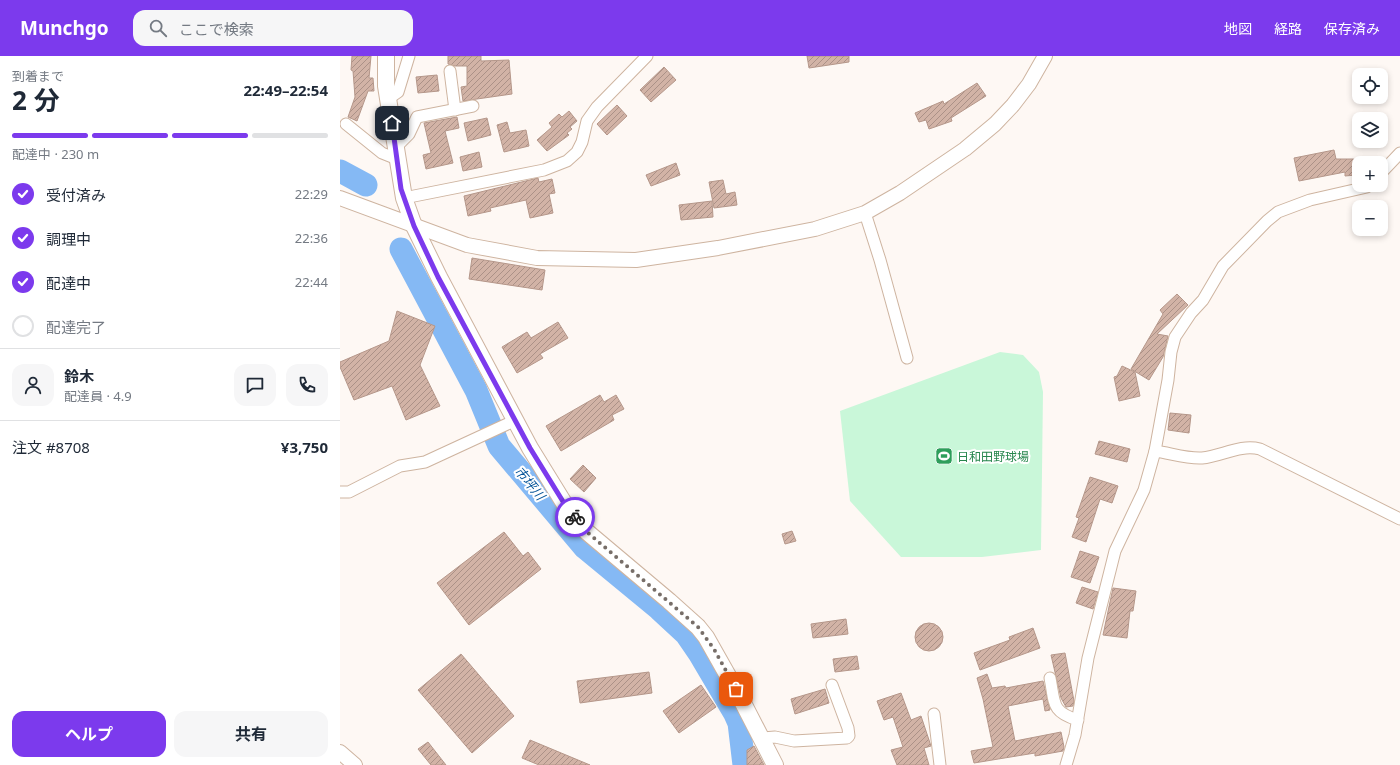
<!DOCTYPE html>
<html lang="ja">
<meta charset="utf-8">
<style>
:root{--surface:#fff;--page:#f6f6f7;--text:#1f2937;--muted:#747a83;--line:#e0e1e3;--accent:#7c3aed}
body{margin:0;font-family:"Noto Sans","Noto Sans JP",sans-serif;background:var(--page);color:var(--text);height:100vh;display:flex;flex-direction:column;font-size:15px;white-space:nowrap}
*{box-sizing:border-box;margin:0}
p{font-size:13px;color:var(--muted)}
.icon{flex:none;width:22px;height:22px;fill:none;stroke:currentColor;stroke-width:2;stroke-linecap:round;stroke-linejoin:round}
.map{position:relative;flex:1;overflow:hidden}
.panel{display:flex;flex-direction:column;background:var(--surface);width:340px}
.panel>*{flex:none}
.fabs{position:absolute;left:1012px;top:12px;display:grid;gap:8px}
.fabs a{display:grid;place-items:center;width:36px;height:36px;border-radius:8px;background:var(--surface);box-shadow:0 2px 6px #0003;font-size:20px}
.pin{position:absolute;display:grid;place-items:center;width:34px;height:34px;color:#fff;margin:-17px;border-radius:8px;box-shadow:0 2px 6px #0006}
.courier{position:absolute;display:grid;place-items:center;width:40px;height:40px;margin:-20px;border:3px solid #7c3aed;border-radius:50%;background:#fff;color:#222;box-shadow:0 1px 5px #0007}
.head em{font-style:normal;font-weight:700}
.head div{display:flex;flex-direction:column-reverse}
.head{display:flex;align-items:center;justify-content:space-between;height:68px;padding:0 12px}
h1{font-size:26px;font-weight:700;line-height:30px}
.bar{display:grid;grid-template-columns:repeat(4,1fr);gap:6px 4px;align-content:center;height:48px;padding:0 12px}
.bar i{height:5px;border-radius:3px;background:var(--line)}
.bar .current{background:var(--accent)}
.bar p{grid-column:span 4}
.line{display:flex;align-items:center;gap:10px;padding:0 12px;border-top:1px solid var(--line)}
.line div{flex:1}
.round{display:grid;place-items:center;flex:none;width:42px;height:42px;border-radius:12px;background:var(--page)}
ol{padding:0 12px;list-style:none}
li{display:flex;align-items:center;gap:12px;height:44px}
li p{margin-inline-start:auto}
li .icon{padding:4px;border-radius:50%;background:var(--accent);color:#fff;stroke-width:4}
li:last-child{color:var(--muted)}
li i{width:22px;height:22px;border:2px solid var(--line);border-radius:50%}
.action{display:flex;gap:8px;margin-top:auto;padding:8px 12px}
.action a{flex:1;height:46px;border-radius:12px;background:var(--accent);color:#fff;font-size:16px;font-weight:700;line-height:46px;text-align:center}
.action a+a{background:var(--page);color:var(--text)}
header{display:flex;align-items:center;gap:24px;box-sizing:border-box;height:56px;padding:0 20px;background:var(--accent);color:#fff}
header strong{font-size:19px}
nav{display:flex;gap:22px;margin-inline-start:auto;font-size:14px}
.search{width:280px;height:36px;background:var(--page);display:flex;align-items:center;gap:10px;box-sizing:border-box;padding:0 14px;border-radius:12px;color:var(--muted);font-size:15px}
main{display:flex;flex:1;min-height:0}
.map>svg:first-child{display:block}
.green{fill:#c9f7d9}
.lines{fill:none;stroke-linecap:round;stroke-linejoin:round}
.river{stroke:#85b9f4;stroke-width:23}
.building{fill:url(#building-hatch);stroke:#b5978a}
.minor-casing{stroke:#ceb4a0;stroke-width:13}
.tertiary-casing{stroke:#ceb4a0;stroke-width:16}
.secondary-casing{stroke:#ceb4a0;stroke-width:18}
.minor{stroke:#fff;stroke-width:11}
.tertiary{stroke:#fff;stroke-width:14}
.secondary{stroke:#fff;stroke-width:16}
.done{stroke:#776e68;stroke-width:4;stroke-dasharray:0 7.2}
.route{stroke:#7c3aed;stroke-width:5}
.labels{text-anchor:middle;dominant-baseline:central;stroke-width:4;stroke-linejoin:round;paint-order:stroke}
.leisure-label{font-size:12px;fill:#27864d;stroke:#fff;text-anchor:start}
.water-label{font-size:13px;font-style:italic;fill:#065599;stroke:#fff}
</style>
<header>
<strong>Munchgo</strong>
<div class="search"><svg class="icon" aria-label="search" viewBox="0 0 24 24"><circle cx="10" cy="10" r="6"/><path d="M15 15l6 6"/></svg>ここで検索</div>
<nav><a>地図</a><a>経路</a><a>保存済み</a></nav>
</header>
<main>
<section class="panel">
<div class="head"><div><h1>2 分</h1><p>到着まで</p></div><em>22:49–22:54</em></div>
<div class="bar"><i class="current"></i><i class="current"></i><i class="current"></i><i></i><p>配達中 · 230 m</p></div>
<ol>
<li><svg class="icon" aria-label="check" viewBox="0 0 24 24"><path d="M5 12l5 5 9-10"/></svg>受付済み<p>22:29</p></li>
<li><svg class="icon" aria-label="check" viewBox="0 0 24 24"><path d="M5 12l5 5 9-10"/></svg>調理中<p>22:36</p></li>
<li><svg class="icon" aria-label="check" viewBox="0 0 24 24"><path d="M5 12l5 5 9-10"/></svg>配達中<p>22:44</p></li>
<li><i></i>配達完了</li>
</ol>
<div class="line" style="height:72px"><a class="round"><svg class="icon" aria-label="person" viewBox="0 0 24 24"><circle cx="12" cy="8" r="4"/><path d="M4 21q1-7 8-7t8 7"/></svg></a><div><b>鈴木</b><p>配達員 · 4.9</p></div><a class="round"><svg class="icon" aria-label="chat" viewBox="0 0 24 24"><path d="M4 5h16v11H9l-5 4z"/></svg></a><a class="round"><svg class="icon" aria-label="phone" viewBox="0 0 24 24"><path d="M5 4h4l2 5-3 2q2 4 5 5l2-3 5 2v4C11 20 4 13 5 4z"/></svg></a></div>
<div class="line" style="height:52px"><div>注文 #8708</div><b>¥3,750</b></div>
<div class="action"><a>ヘルプ</a><a>共有</a></div>
</section>
<div class="map">
<svg width="1060" height="709" viewBox="0 0 1060 709">
<defs>
<pattern id="building-hatch" width="6" height="6" patternUnits="userSpaceOnUse"><rect width="6" height="6" fill="#d2b3a6"/><path d="M-1 1l2-2M0 6l6-6M5 7l2-2" fill="none" stroke="#ab9187"/></pattern>
</defs>
<rect width="100%" height="100%" fill="#fef8f4"/>
<polygon class="green" points="660,296 683,299 699,316 703,336 701,494 642,501 561,501 510,445 500,355"/>
<g class="lines">
<g class="river">
<polyline points="0,115 26,129"/>
<polyline points="61,193 136,334 159,390 245,492 319,553 346,578 359,597 395,658 399,667 404,709"/>
</g>
</g>
<g class="building">
<polygon points="12,0 31,0 29,22 33,22 34,35 28,35 17,65 8,61 15,41 13,15 11,14"/>
<polygon points="108,0 141,0 141,5 169,4 172,38 123,45 121,31 127,30 127,10 115,10 108,8"/>
<polygon points="467,0 509,0 509,6 469,12"/>
<polygon points="324,11 336,24 311,46 300,34"/>
<polygon points="97,19 99,35 78,37 76,21"/>
<polygon points="637,27 646,40 611,62 612,65 589,73 586,64 579,66 575,57 603,45 604,48"/>
<polygon points="277,49 287,60 267,79 257,68"/>
<polygon points="229,55 237,65 230,71 232,73 227,77 229,79 207,95 197,84 212,71 209,67 219,58 222,61"/>
<polygon points="117,61 119,72 105,75 113,107 86,113 83,99 91,97 84,67"/>
<polygon points="147,62 151,79 128,85 124,67"/>
<polygon points="167,66 170,77 186,74 189,90 164,96 157,69"/>
<polygon points="994,94 996,103 1016,103 1016,119 1005,120 1005,116 959,125 954,102"/>
<polygon points="139,96 142,111 123,115 120,101"/>
<polygon points="336,107 340,119 311,130 306,119"/>
<polygon points="198,122 199,126 212,123 215,137 209,138 213,157 190,162 186,144 150,152 151,155 128,160 124,140"/>
<polygon points="383,124 386,138 395,136 397,149 374,152 369,126"/>
<polygon points="372,145 373,161 341,164 339,149"/>
<polygon points="132,202 205,214 202,234 129,223"/>
<polygon points="837,238 848,249 817,278 828,280 823,301 809,324 791,313 823,258 820,254"/>
<polygon points="57,255 95,270 80,309 100,350 66,364 52,330 14,344 0,311 0,306 49,285"/>
<polygon points="218,266 228,282 200,298 203,302 177,317 162,291 187,276 191,282"/>
<polygon points="782,310 795,316 800,340 779,345 774,321 777,320"/>
<polygon points="260,339 264,346 276,339 284,353 272,359 274,364 221,395 206,370"/>
<polygon points="830,357 851,359 849,377 828,374"/>
<polygon points="759,385 790,393 787,406 755,398"/>
<polygon points="243,409 256,422 244,436 230,423"/>
<polygon points="750,421 778,430 772,447 760,443 746,486 732,481 739,462 736,461"/>
<polygon points="452,475 456,485 445,488 442,478"/>
<polygon points="164,476 183,500 188,496 201,513 129,569 97,527"/>
<polygon points="740,495 759,501 750,527 731,521"/>
<polygon points="742,531 758,536 753,553 736,547"/>
<polygon points="773,532 796,535 793,555 790,555 787,582 763,579"/>
<polygon points="506,563 508,578 473,582 471,568"/>
<circle cx="589" cy="581" r="14"/>
<polygon points="693,572 700,592 640,614 634,597 670,584 669,581"/>
<polygon points="725,597 734,645 733,650 726,651 721,642 711,599"/>
<polygon points="121,598 174,660 132,697 78,634"/>
<polygon points="517,600 519,613 495,616 493,603"/>
<polygon points="309,616 312,637 240,647 237,625"/>
<polygon points="647,618 652,632 665,630 666,632 703,625 710,654 705,655 703,643 668,650 675,685 721,676 724,691 723,695 695,700 695,697 634,707 631,695 653,691 643,643 637,622"/>
<polygon points="361,629 376,651 339,677 323,655"/>
<polygon points="485,633 489,647 455,658 451,643"/>
<polygon points="561,637 571,664 581,660 591,690 584,692 589,709 557,709 551,694 563,691 553,661 544,664 537,645"/>
<polygon points="190,684 250,709 199,709 182,702"/>
<polygon points="88,686 106,709 91,709 78,693"/>
<polygon points="414,690 424,709 407,709 407,694"/>
</g>
<g class="lines">
<defs>
<g id="minor">
<polyline points="110,15 115,54"/>
<polyline points="48,43 58,36 69,0"/>
<polyline points="6,68 42,97 57,103"/>
<polyline points="55,92 69,78 77,61 133,50"/>
<polyline points="1041,117 1060,97"/>
<polyline points="64,142 204,114 227,105 237,96 242,86 247,65 257,51 307,0"/>
<polyline points="525,157 540,204 567,302"/>
<path d="M815 395C830 397 847 403 862 402 882 400 900 388 920 393L1060 463"/>
<polyline points="0,436 9,436 60,410 85,406 176,364"/>
<path d="M710 622C715 647 711 656 738 664"/>
<polyline points="594,658 600,709"/>
<polyline points="423,682 435,681 454,685 507,682 509,680 508,672 492,629"/>
<polyline points="726,709 735,679 748,602 771,511 775,495 804,434 815,395 828,324 831,296 835,281 851,257 863,244 883,210 927,165 938,156 970,144 1027,131 1029,129"/>
</g>
<g id="tertiary">
<polyline points="0,142 127,189 197,202 296,204 378,192 475,173 525,157 560,137 625,93 655,68 673,49 689,28 705,0"/>
<polyline points="0,696 15,709"/>
</g>
<polyline id="secondary" points="46,0 46,30 64,142 74,170 99,221 190,392 227,452 247,476 329,545 358,571 366,581 401,643 435,709"/>
</defs>
<use href="#minor" class="minor-casing"/>
<use href="#tertiary" class="tertiary-casing"/>
<use href="#secondary" class="secondary-casing"/>
<use href="#minor" class="minor"/>
<use href="#tertiary" class="tertiary"/>
<use href="#secondary" class="secondary"/>
</g>
<g class="lines">
<polyline class="done" points="235,461 247,476 358,571 374,593 396,633"/>
<polyline class="route" points="52,67 61,133 74,170 98,221 190,392 227,452 235,461"/>
</g>
<defs>
<symbol id="stadium-square" viewBox="-11 -11 22 22"><rect x="-9" y="-9" width="18" height="18" rx="4" fill="#2e9e5b" stroke="#fff"/><path d="M0-5a6.5 5 0 1 0 0 10a6.5 5 0 1 0 0-10ZM-3.5-1.8h7v3.6h-7Z" fill="#fff"/></symbol>
</defs>
<g fill-rule="evenodd">
<use href="#stadium-square" x="594" y="390" width="20" height="20"/>
</g>
<g class="labels">
<g class="leisure-label">
<text x="617" y="400">日和田野球場</text>
</g>
<g class="water-label">
<text transform="translate(190 427) rotate(50)">市坪川</text>
</g>
</g>
</svg>
<div class="fabs">
<a><svg class="icon" aria-label="locate" viewBox="0 0 24 24"><circle cx="12" cy="12" r="6"/><path d="M12 2v4M12 18v4M2 12h4M18 12h4"/></svg></a>
<a><svg class="icon" aria-label="layers" viewBox="0 0 24 24"><path d="M12 4l9 5-9 5-9-5zM3 14l9 5 9-5"/></svg></a>
<a>+</a>
<a>−</a>
</div>
<div class="pin" style="left:396px;top:633px;background:#ea580c"><svg class="icon" aria-label="bag" viewBox="0 0 24 24"><path d="M5 8h14l-1 12H6zM9 8a3 3 0 0 1 6 0"/></svg></div>
<div class="pin" style="left:52px;top:67px;background:#1f2937"><svg class="icon" aria-label="home" viewBox="0 0 24 24"><path d="M3 11l9-7 9 7M6 9v11h12V9"/></svg></div>
<div class="courier" style="left:235px;top:461px"><svg class="icon" aria-label="bike" viewBox="0 0 24 24"><circle cx="6" cy="16" r="4"/><circle cx="18" cy="16" r="4"/><path d="M6 16l4-8h5l3 8M10 8l3 8H6M13 5h3"/></svg></div>
</div>
</main>
